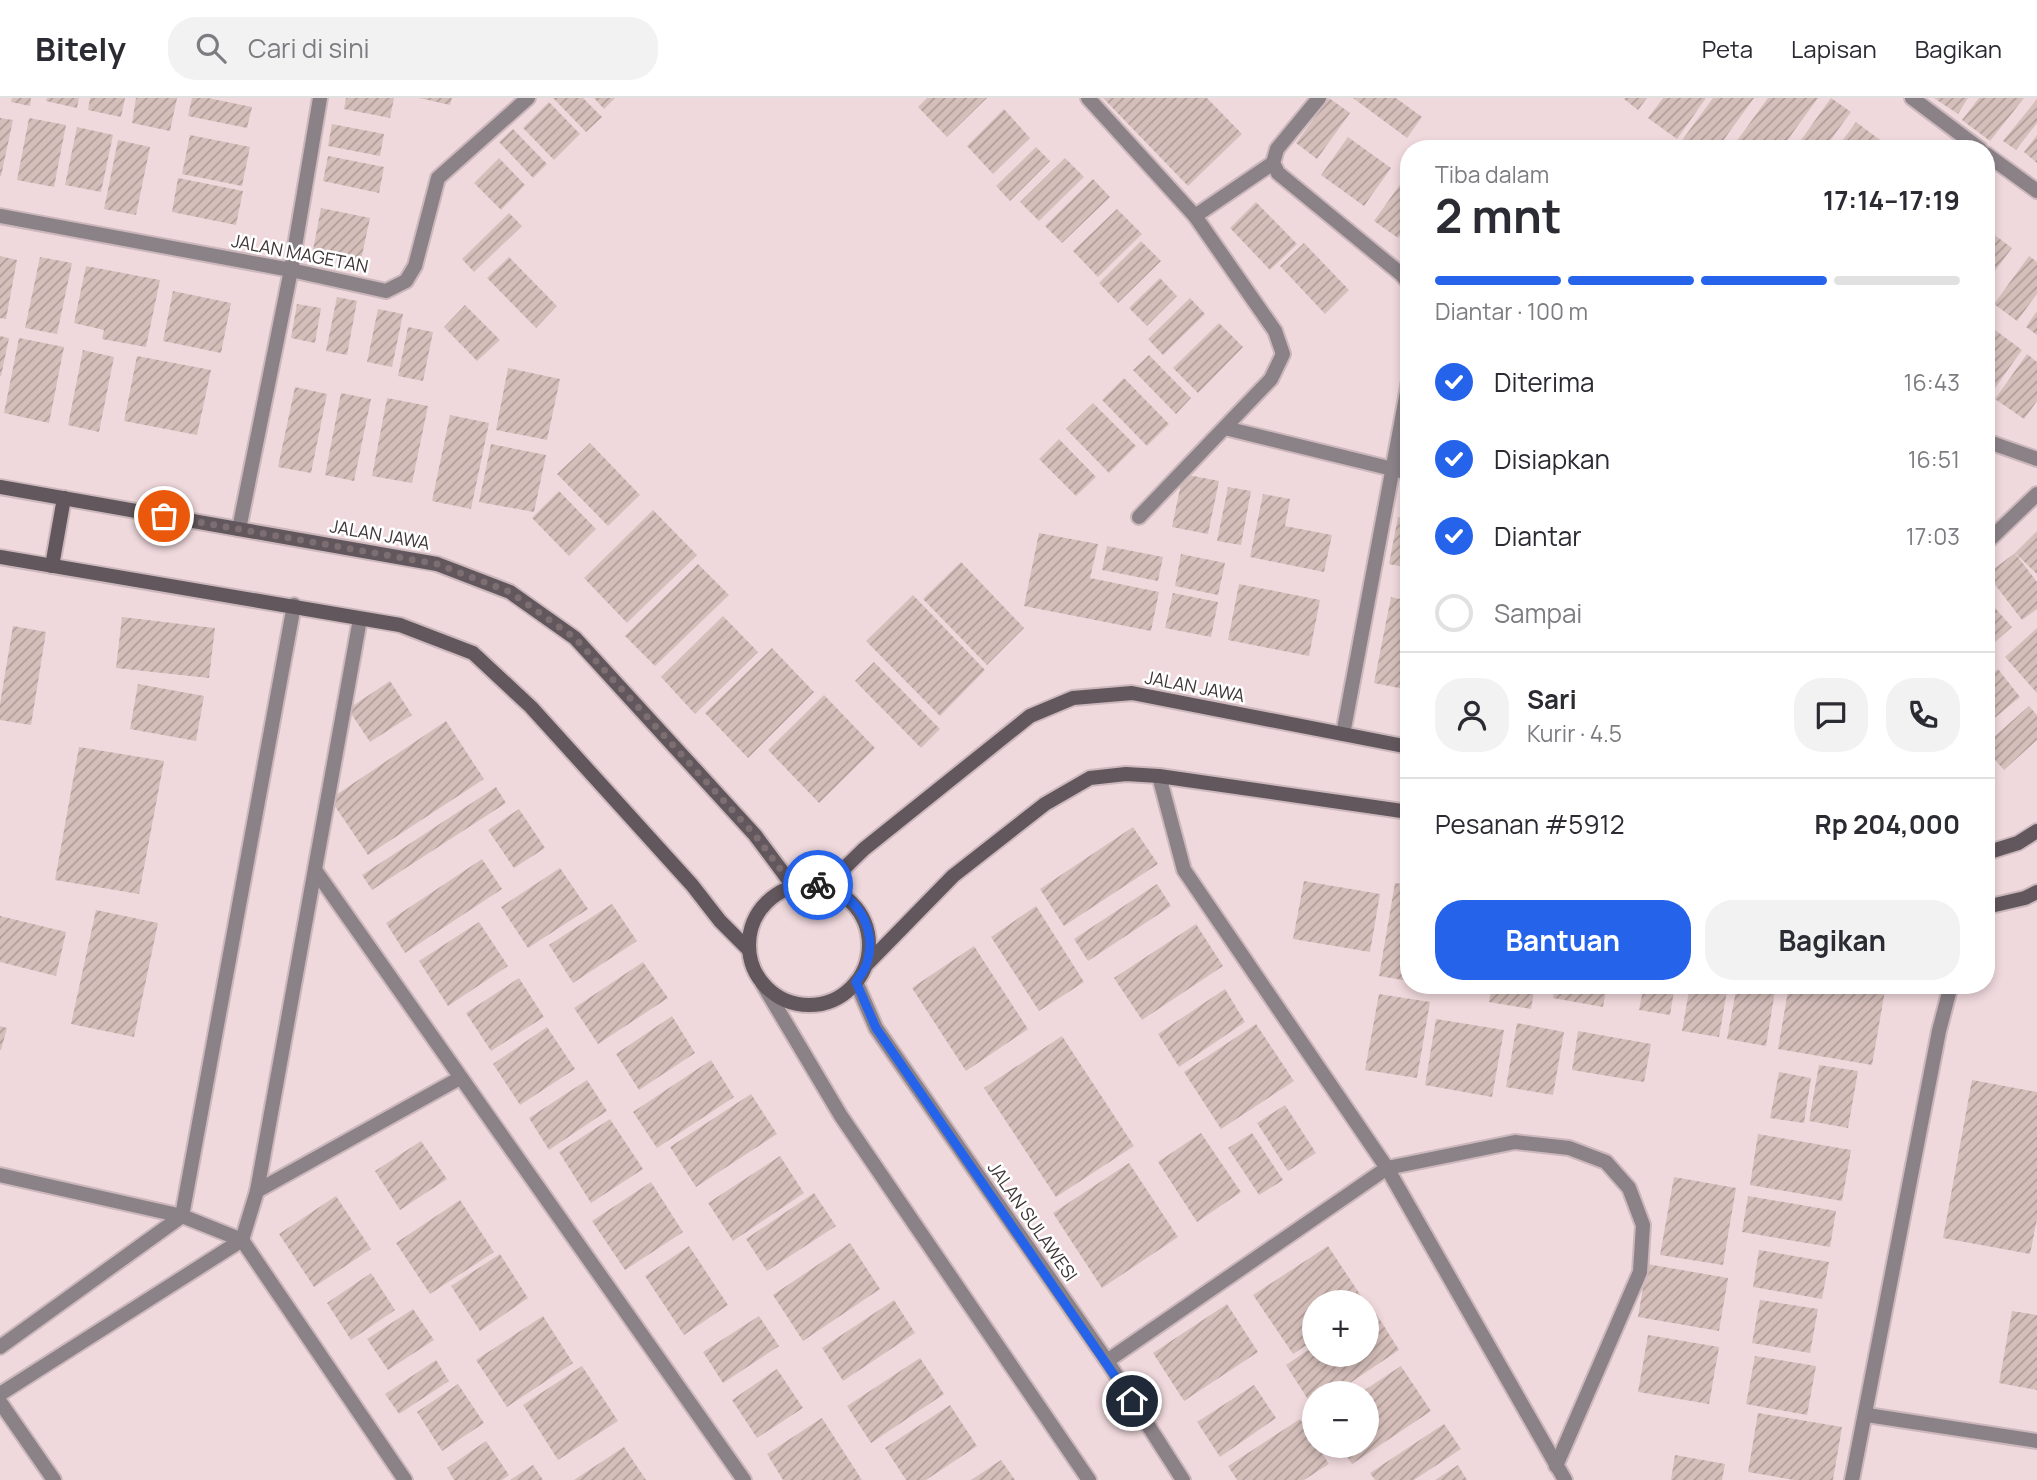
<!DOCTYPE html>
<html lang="id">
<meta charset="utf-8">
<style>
:root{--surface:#fff;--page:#f2f2f3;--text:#2b2b33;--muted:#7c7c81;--line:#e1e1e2;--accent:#2563eb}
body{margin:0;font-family:Manrope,sans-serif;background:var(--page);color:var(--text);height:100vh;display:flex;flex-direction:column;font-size:26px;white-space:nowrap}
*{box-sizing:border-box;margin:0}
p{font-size:23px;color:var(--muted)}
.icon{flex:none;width:38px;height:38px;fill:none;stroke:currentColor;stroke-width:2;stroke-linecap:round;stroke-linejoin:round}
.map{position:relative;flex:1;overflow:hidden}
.sheet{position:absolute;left:1400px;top:42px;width:595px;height:854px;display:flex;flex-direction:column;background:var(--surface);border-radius:28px;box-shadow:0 4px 10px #0003}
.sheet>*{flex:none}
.controls{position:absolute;left:1302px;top:1192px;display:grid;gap:14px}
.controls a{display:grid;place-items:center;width:77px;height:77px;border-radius:50%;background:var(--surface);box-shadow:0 4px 10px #0003;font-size:35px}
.pin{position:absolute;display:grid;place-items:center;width:60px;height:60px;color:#fff;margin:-30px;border:4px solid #fff;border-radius:50%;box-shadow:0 2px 7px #0007}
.courier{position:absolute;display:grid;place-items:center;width:70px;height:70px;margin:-35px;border:5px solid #2563eb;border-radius:50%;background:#fff;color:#222;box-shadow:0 2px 9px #0007}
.overview em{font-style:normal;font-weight:700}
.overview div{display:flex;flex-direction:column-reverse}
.overview{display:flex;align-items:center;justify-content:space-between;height:119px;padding:0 35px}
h1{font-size:46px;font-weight:700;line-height:52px}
.bar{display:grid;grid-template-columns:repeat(4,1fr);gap:10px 7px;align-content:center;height:84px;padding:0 35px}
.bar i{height:9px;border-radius:5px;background:var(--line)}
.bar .current{background:var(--accent)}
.bar p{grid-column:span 4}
.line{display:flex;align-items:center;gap:18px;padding:0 35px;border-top:2px solid var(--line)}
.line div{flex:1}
.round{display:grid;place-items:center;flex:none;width:74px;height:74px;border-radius:28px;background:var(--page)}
ol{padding:0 35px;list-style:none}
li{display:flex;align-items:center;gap:21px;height:77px}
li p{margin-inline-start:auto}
li .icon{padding:7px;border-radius:50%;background:var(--accent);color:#fff;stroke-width:4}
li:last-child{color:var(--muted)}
li i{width:38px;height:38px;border:4px solid var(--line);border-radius:50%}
.button{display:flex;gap:14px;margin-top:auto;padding:14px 35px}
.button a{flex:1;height:80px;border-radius:28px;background:var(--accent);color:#fff;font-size:28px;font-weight:700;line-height:80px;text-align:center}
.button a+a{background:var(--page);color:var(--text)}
header{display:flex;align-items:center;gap:42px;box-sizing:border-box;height:98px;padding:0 35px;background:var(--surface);border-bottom:2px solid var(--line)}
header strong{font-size:33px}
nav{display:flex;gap:38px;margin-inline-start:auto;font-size:24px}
.search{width:490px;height:63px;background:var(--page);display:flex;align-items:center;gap:18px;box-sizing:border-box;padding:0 24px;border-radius:28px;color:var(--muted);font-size:26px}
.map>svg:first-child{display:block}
.building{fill:url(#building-hatch)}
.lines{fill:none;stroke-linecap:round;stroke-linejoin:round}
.minor-casing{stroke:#ccb8bc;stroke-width:18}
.secondary-casing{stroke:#ccb8bc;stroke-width:18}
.minor{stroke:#8b8287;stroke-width:14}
.secondary{stroke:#62575d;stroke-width:14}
.done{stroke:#7c6e71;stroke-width:7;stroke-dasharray:0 12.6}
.route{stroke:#2563eb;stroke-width:9}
.labels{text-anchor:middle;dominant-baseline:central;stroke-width:5;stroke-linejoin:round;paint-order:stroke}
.street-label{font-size:18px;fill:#3e3537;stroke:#fff}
</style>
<header>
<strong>Bitely</strong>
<div class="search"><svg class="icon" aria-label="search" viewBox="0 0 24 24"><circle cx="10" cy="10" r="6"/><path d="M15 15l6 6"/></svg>Cari di sini</div>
<nav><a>Peta</a><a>Lapisan</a><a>Bagikan</a></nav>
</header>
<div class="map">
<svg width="2037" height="1382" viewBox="0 0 2037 1382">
<defs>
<pattern id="building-hatch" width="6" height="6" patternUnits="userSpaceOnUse" patternTransform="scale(1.75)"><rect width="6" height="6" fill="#d6bfbb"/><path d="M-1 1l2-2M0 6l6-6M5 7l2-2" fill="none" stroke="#af9c99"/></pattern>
</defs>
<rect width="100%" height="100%" fill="#f0d9dd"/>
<g class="building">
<polygon points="12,0 31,0 30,8 11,4"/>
<polygon points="47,0 79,0 77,10 46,3"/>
<polygon points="90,0 125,0 121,19 88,12"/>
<polygon points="136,0 177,0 170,33 132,25"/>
<polygon points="192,0 208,0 252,9 247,30 188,18"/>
<polygon points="346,0 394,0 390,20 344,11"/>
<polygon points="419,0 452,0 450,7"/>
<polygon points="553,0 583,0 602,19 586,34"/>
<polygon points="594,0 615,0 604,11"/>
<polygon points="927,0 987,0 947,39 918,9"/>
<polygon points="1103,0 1207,0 1242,36 1188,88"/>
<polygon points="1329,0 1350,15 1317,61 1296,45"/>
<polygon points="1353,0 1396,0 1422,19 1407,40"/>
<polygon points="1625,0 1647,0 1638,12 1624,1"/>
<polygon points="1663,0 1706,0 1677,41 1648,20"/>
<polygon points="1713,0 1754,0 1717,51 1688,51 1680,45"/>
<polygon points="1768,0 1818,0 1781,51 1731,51"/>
<polygon points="1831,0 1851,14 1824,51 1813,51 1801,42"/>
<polygon points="1934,0 1968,0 1958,16"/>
<polygon points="1979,0 2024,0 1990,43 1962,22"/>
<polygon points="2037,1 2037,25 2016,52 2003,43"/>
<polygon points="549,4 580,36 554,62 523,30"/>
<polygon points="1004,11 1030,40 993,76 967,48"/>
<polygon points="0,20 13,22 1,78 0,78"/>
<polygon points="29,20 66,27 54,89 17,82"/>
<polygon points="1856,24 1884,45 1880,51 1836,51"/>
<polygon points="332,26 384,36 380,58 328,48"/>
<polygon points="77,29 113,37 101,94 65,87"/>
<polygon points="513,31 547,66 533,80 499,44"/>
<polygon points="190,37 250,49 242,88 182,76"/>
<polygon points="2037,37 2037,65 2024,54"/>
<polygon points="1348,39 1391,70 1364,108 1321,77"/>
<polygon points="118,42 150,49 136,117 104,111"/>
<polygon points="1036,49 1050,63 1010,103 996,88"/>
<polygon points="328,58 384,69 379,95 323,83"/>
<polygon points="499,60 525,87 501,112 474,85"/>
<polygon points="1065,60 1084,79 1039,123 1020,104"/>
<polygon points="1409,74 1409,125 1398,140 1374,123"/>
<polygon points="178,80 243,93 236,127 172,114"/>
<polygon points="1093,81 1110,99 1062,145 1045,128"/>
<polygon points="1256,104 1297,146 1270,172 1230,130"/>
<polygon points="321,110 370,120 361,162 313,152"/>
<polygon points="1117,111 1142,136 1098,179 1073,153"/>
<polygon points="509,115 522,128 474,174 462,161"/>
<polygon points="1988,132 2012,150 1986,185 1986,135"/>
<polygon points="1141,143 1161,163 1118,205 1099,185"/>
<polygon points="1304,145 1349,192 1325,216 1280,168"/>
<polygon points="0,158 17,162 6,221 0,220"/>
<polygon points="2029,158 2037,164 2037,196 2017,223 1994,206"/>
<polygon points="40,159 72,165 57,236 25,230"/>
<polygon points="509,159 557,208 536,230 487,180"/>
<polygon points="86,168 160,182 146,249 102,241 104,232 74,225"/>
<polygon points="1160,180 1177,198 1147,228 1129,210"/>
<polygon points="173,193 231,205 221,255 163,243"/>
<polygon points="337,199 357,203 347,257 326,253"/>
<polygon points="1190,200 1205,216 1163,257 1148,241"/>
<polygon points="297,206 321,210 315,245 291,240"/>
<polygon points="465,207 500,242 477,263 444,229"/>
<polygon points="378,211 403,216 392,269 367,264"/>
<polygon points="2037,213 2037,237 2026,229"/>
<polygon points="1219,225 1243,249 1198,295 1173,270"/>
<polygon points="1987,226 2022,252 1995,290 1986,284"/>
<polygon points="408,229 433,234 423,283 398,278"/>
<polygon points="0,238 9,240 1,278 0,278"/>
<polygon points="19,240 64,249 49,325 4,315"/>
<polygon points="83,252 114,259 99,334 68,327"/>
<polygon points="2027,256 2037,264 2037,303 2024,321 1995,301"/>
<polygon points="1149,257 1191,300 1176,316 1133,272"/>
<polygon points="137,258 211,272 197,337 124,323"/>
<polygon points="508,270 560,281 547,342 496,332"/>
<polygon points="1124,280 1169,326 1147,348 1102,302"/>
<polygon points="295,289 327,296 311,375 278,369"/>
<polygon points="341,295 371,301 354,383 325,377"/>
<polygon points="387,300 428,308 412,385 372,378"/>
<polygon points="1093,305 1136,348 1109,375 1066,331"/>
<polygon points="450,317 489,325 471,411 432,403"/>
<polygon points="1059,341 1096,379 1076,398 1039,361"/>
<polygon points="590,345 640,397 608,428 557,376"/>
<polygon points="491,346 546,357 534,414 479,404"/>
<polygon points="1183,376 1219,383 1208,436 1172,429"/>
<polygon points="1228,389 1251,393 1241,447 1217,443"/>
<polygon points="559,393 596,431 569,458 532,420"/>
<polygon points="1263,396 1290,401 1285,428 1332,437 1324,474 1250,459"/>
<polygon points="653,412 697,457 627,525 584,480"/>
<polygon points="1398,419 1409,421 1409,470 1389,466"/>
<polygon points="2037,433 2037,476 2015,455 2037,484 2037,511 2022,522 1987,476 2015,455"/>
<polygon points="1039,435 1098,446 1090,480 1159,494 1151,533 1024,508"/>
<polygon points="1107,448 1163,459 1158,483 1102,472"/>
<polygon points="1181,456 1225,465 1218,497 1175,488"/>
<polygon points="961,464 1024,530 987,567 923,501"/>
<polygon points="698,466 729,497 655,568 625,538"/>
<polygon points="1239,486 1320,502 1309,558 1228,542"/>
<polygon points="1173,495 1218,504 1211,539 1165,530"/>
<polygon points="913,497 985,572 940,618 866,543"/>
<polygon points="1391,499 1409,503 1409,592 1374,585"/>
<polygon points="1986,500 2012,529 1986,552"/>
<polygon points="723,518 758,554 695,616 661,579"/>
<polygon points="122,519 215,530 209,580 116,570"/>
<polygon points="13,528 46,534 31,627 0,622 0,606"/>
<polygon points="2037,530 2037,595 2005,559"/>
<polygon points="772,550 814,594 748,660 705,615"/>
<polygon points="874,564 940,631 921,650 855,583"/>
<polygon points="1998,571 2020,599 1986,627 1986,581"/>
<polygon points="390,583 412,617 370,644 348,611"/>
<polygon points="138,586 204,598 196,643 130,631"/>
<polygon points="824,597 875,650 819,705 768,652"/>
<polygon points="2029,608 2037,617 2037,642 2004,672 1986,652 1986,646"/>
<polygon points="446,623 484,681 368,757 330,701"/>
<polygon points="79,649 164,663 139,796 55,782"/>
<polygon points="496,689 506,705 372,792 362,777"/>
<polygon points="519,711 545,750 514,770 488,732"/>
<polygon points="1133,729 1158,766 1064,828 1040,791"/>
<polygon points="482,761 502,791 405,855 386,825"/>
<polygon points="560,770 588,811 528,850 501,809"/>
<polygon points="1304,783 1380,796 1370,854 1293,841"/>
<polygon points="1395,785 1409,787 1409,883 1379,878"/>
<polygon points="1157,786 1171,808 1088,863 1074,841"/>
<polygon points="612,806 637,843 573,885 549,847"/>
<polygon points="1036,808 1084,884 1039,913 991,839"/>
<polygon points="96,812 158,825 134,939 71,926"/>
<polygon points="0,818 66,834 56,878 0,864"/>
<polygon points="479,824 508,868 448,908 419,863"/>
<polygon points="1196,826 1223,868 1142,922 1114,880"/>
<polygon points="974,848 1028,931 966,973 912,890"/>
<polygon points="643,864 668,900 598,946 574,910"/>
<polygon points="519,880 544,919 491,953 466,915"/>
<polygon points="1492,887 1535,887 1531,911 1489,904"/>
<polygon points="1555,887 1607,887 1603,909 1553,900"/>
<polygon points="1644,887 1675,887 1670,917 1639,912"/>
<polygon points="1690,887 1728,887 1719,939 1682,933"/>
<polygon points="1737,887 1776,887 1766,948 1727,941"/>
<polygon points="1789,887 1886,887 1872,967 1778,951"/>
<polygon points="1225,891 1245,924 1179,969 1158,936"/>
<polygon points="1379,896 1430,904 1417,980 1365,972"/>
<polygon points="672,918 695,955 639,992 616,956"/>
<polygon points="1436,921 1504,932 1492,999 1425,987"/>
<polygon points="1517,925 1564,934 1553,997 1506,989"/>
<polygon points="1256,926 1294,983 1221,1031 1184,974"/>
<polygon points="0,928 7,930 1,952 0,952"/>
<polygon points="547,929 575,971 520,1007 493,966"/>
<polygon points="1578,933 1651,946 1644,984 1572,972"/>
<polygon points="1062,938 1134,1048 1056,1099 984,990"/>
<polygon points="711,962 734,999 657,1050 633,1014"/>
<polygon points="1819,967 1858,973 1848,1030 1809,1023"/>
<polygon points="1779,974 1811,980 1804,1025 1770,1020"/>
<polygon points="587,982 607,1013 549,1052 529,1020"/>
<polygon points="1972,982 2037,994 2037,1121 2030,1156 1943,1140"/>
<polygon points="751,996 777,1036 696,1089 670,1049"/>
<polygon points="1285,1007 1316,1055 1288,1073 1257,1025"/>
<polygon points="610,1021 643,1071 591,1105 559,1054"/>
<polygon points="1201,1035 1241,1094 1197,1124 1158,1064"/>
<polygon points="1252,1035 1283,1082 1259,1097 1228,1050"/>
<polygon points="1758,1036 1851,1052 1842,1103 1750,1087"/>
<polygon points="421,1043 447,1081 400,1112 375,1073"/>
<polygon points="780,1058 804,1095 733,1143 708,1105"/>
<polygon points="1129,1065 1178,1139 1102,1190 1053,1115"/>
<polygon points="1674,1079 1736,1090 1723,1167 1660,1157"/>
<polygon points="651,1084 683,1134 625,1172 592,1123"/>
<polygon points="814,1095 836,1128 767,1173 746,1141"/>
<polygon points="336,1098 371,1151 314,1189 279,1136"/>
<polygon points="1748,1098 1836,1113 1830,1149 1742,1134"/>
<polygon points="460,1102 494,1154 430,1196 396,1145"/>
<polygon points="850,1145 880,1191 803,1243 773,1197"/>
<polygon points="689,1148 728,1207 684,1237 645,1178"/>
<polygon points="1328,1148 1365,1204 1314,1204 1314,1242 1293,1256 1253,1197"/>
<polygon points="1759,1152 1829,1164 1822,1201 1753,1189"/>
<polygon points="500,1156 528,1200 480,1233 451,1188"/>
<polygon points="1647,1166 1728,1180 1719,1233 1638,1219"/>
<polygon points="371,1175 395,1212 351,1242 327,1205"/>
<polygon points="894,1202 915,1235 843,1283 822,1250"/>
<polygon points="1760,1202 1818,1211 1810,1255 1752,1245"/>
<polygon points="1227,1206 1258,1254 1184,1303 1153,1255"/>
<polygon points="1372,1209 1399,1252 1335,1295 1314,1295 1314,1311 1286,1267 1314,1248 1314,1256 1367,1256 1367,1212"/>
<polygon points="413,1211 434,1242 388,1272 367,1241"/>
<polygon points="2012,1213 2037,1217 2037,1292 1999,1285"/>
<polygon points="543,1218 573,1265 507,1309 476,1262"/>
<polygon points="759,1218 779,1248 723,1285 703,1254"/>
<polygon points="1648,1237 1719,1249 1709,1306 1638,1294"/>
<polygon points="1755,1258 1816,1268 1807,1317 1746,1306"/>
<polygon points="920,1260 944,1296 871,1345 847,1308"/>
<polygon points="436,1262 449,1283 399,1316 385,1296"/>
<polygon points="582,1268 618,1323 558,1362 523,1307"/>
<polygon points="1401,1268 1431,1313 1352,1366 1340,1348 1367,1348 1367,1295 1360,1295"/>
<polygon points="777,1271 803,1310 757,1340 732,1302"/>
<polygon points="458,1286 484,1325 442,1353 417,1314"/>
<polygon points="1254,1287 1276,1320 1220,1359 1197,1324"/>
<polygon points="950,1307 977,1348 926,1382 906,1382 885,1350"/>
<polygon points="1758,1315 1842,1329 1833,1382 1794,1382 1748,1374"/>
<polygon points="822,1320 862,1382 783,1382 767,1356"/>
<polygon points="1300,1321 1314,1344 1314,1348 1317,1348 1329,1366 1304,1382 1237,1382 1228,1368"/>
<polygon points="1444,1326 1461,1351 1414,1382 1375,1382 1370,1375"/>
<polygon points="486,1343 509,1377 502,1382 454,1382 447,1370"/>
<polygon points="624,1349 646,1382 574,1382"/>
<polygon points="1675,1357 1725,1366 1722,1382 1671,1382"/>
<polygon points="1001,1362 1015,1382 971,1382"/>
<polygon points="533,1367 543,1382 510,1382"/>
<polygon points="1458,1367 1467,1382 1435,1382"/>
</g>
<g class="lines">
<defs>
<g id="minor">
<polyline points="1088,0 1195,118 1275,233 1283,256 1271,281 1139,419"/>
<polyline points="1319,0 1277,51 1273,65 1278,75 1401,176 1409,185"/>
<polyline points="1912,0 1980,51"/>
<polyline points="1986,56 2037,93"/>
<polyline points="0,118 291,172 386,193 406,183 415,168 438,80 528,0"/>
<polyline points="1195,118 1273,65"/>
<polyline points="1225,330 1409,375"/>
<polyline points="1986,343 2037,361"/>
<polyline points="239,431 291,172 320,0"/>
<polyline points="1986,445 2037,396"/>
<polyline points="1343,636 1409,283"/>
<polyline points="1159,678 1184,772 1387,1070 1565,1382"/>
<polyline points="315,772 744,1382"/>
<polyline points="856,884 876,930 1107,1263 1183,1382"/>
<polyline points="762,885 841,1018 1089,1382"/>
<polyline points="0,1077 182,1118 242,1142 405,1382"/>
<polyline points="257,1093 460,980"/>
<polyline points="0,1249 182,1118 294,507"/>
<polyline points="1107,1263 1387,1070 1515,1044 1569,1050 1606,1064 1629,1090 1643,1127 1640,1174 1556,1368"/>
<polyline points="0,1296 242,1142 257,1093 360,521"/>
<polyline points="0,1304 54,1382"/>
<polyline points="1867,1317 2037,1343"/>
<polyline points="1852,1382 1939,933 1951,887"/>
</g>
<g id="secondary">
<polyline points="0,389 437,466 510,494 575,540 755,737 793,788"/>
<polyline points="0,459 400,527 473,555 531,609 692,787 720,823 749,852"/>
<polyline points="52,468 64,400"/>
<polyline points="1986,755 2018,745 2037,733"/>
<circle cx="809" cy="847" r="60"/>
<polyline points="826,788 864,751 1030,618 1073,600 1132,595 1409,649"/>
<polyline points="1986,809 2025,800 2037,794"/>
<polyline points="867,866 953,778 1045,706 1090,680 1126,676 1159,678 1409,714"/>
</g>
</defs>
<use href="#minor" class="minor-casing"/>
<use href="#secondary" class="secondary-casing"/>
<use href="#minor" class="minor"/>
<use href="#secondary" class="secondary"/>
</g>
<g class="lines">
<polyline class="done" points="164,418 437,466 510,494 575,540 755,737 793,788 818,787"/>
<path class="route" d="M818 787C855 792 878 830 867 865 865 872 860 878 856 884L876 930 1132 1303"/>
</g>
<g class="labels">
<g class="street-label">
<text transform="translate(300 155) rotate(11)">JALAN MAGETAN</text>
<text transform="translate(380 436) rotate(10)">JALAN JAWA</text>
<text transform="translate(1195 588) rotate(11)">JALAN JAWA</text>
<text transform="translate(1033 1123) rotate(55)">JALAN SULAWESI</text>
</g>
</g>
</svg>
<div class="controls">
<a>+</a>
<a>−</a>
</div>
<div class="pin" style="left:164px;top:418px;background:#ea580c"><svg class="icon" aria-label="bag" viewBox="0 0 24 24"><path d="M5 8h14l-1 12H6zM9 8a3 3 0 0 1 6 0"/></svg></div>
<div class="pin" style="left:1132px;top:1303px;background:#1f2937"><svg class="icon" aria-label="home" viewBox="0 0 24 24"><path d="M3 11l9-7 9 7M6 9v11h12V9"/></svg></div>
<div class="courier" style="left:818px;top:787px"><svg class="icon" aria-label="bike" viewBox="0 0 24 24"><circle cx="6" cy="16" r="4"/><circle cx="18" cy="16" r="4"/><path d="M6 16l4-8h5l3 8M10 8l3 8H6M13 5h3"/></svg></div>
<section class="sheet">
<div class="overview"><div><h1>2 mnt</h1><p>Tiba dalam</p></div><em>17:14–17:19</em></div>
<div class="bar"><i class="current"></i><i class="current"></i><i class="current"></i><i></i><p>Diantar · 100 m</p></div>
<ol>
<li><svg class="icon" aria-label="check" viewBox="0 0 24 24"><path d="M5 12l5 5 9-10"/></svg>Diterima<p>16:43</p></li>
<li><svg class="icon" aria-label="check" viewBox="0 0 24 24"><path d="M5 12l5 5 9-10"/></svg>Disiapkan<p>16:51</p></li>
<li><svg class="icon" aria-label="check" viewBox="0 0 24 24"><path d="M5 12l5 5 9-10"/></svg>Diantar<p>17:03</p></li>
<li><i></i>Sampai</li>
</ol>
<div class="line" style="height:126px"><a class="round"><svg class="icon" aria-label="person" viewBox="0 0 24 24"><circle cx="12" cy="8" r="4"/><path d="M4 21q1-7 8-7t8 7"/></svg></a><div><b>Sari</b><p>Kurir · 4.5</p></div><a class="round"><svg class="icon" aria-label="chat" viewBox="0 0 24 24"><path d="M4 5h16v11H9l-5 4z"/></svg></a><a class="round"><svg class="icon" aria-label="phone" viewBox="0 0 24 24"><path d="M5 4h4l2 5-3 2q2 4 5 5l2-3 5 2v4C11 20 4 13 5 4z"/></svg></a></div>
<div class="line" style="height:91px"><div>Pesanan #5912</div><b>Rp 204,000</b></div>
<div class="button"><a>Bantuan</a><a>Bagikan</a></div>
</section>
</div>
